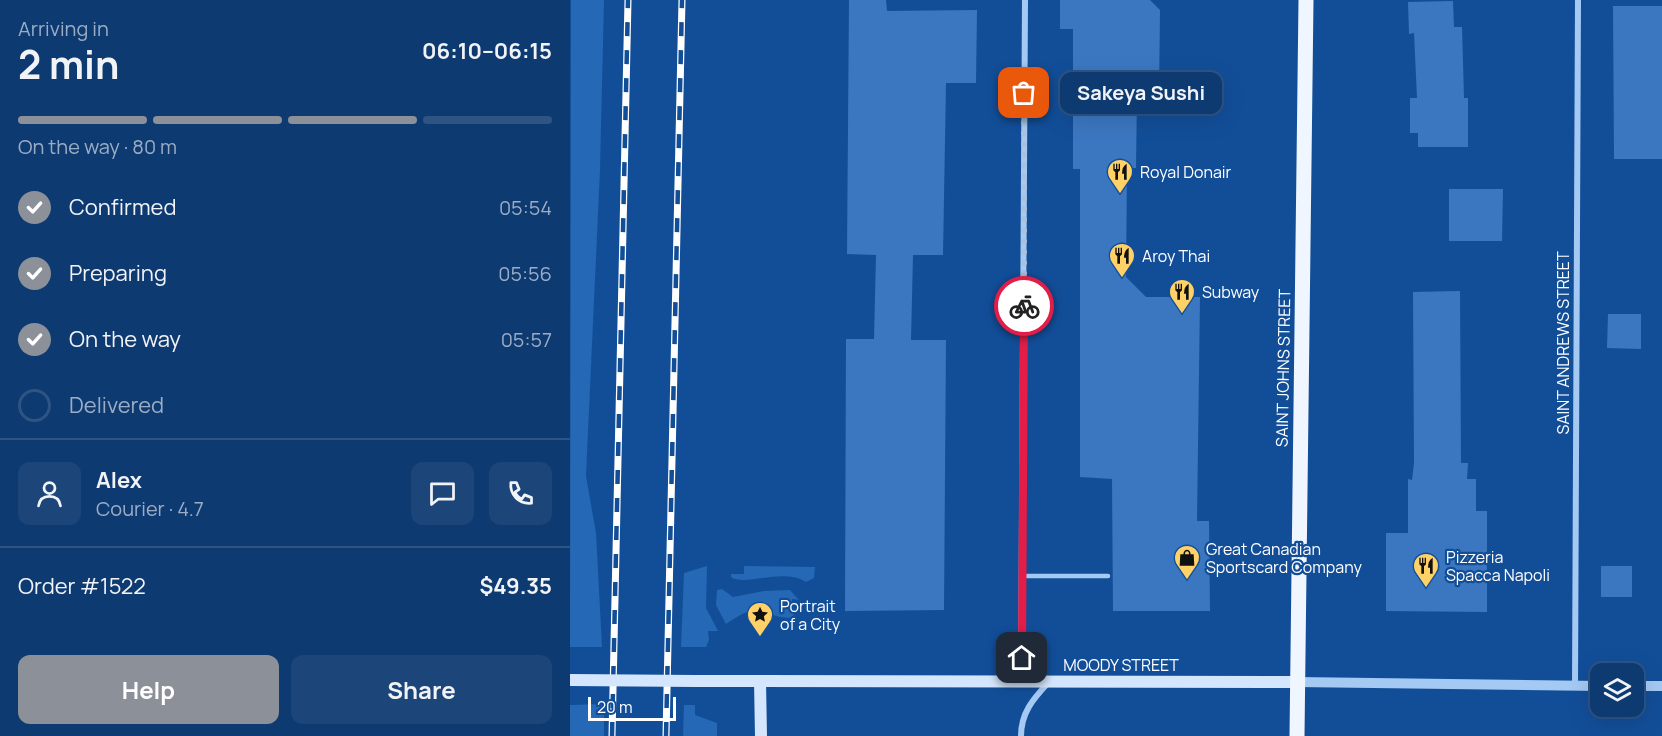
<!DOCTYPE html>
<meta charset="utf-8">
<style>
:root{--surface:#0e3a72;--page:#1c457a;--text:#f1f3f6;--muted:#9badc4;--line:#2e5484;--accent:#8c9099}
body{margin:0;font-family:Manrope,sans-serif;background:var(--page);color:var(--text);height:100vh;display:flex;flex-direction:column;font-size:22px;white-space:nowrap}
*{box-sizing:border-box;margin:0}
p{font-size:20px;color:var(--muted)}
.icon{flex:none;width:33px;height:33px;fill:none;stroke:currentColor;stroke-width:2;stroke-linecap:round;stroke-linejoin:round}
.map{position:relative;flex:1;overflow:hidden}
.sheet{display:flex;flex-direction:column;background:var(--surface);width:570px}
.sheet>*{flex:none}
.tools{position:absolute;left:1020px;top:663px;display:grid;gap:12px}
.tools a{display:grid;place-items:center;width:54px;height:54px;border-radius:12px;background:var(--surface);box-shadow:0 6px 24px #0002,0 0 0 2px var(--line);font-size:30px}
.scale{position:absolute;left:18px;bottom:15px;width:88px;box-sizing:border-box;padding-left:6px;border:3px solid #fff;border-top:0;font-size:16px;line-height:21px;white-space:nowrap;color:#fff;-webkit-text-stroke:4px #124e98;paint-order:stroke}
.pin{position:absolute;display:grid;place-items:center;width:51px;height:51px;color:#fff;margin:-26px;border-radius:12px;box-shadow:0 3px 9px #0006}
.courier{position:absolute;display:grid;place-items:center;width:60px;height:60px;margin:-30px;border:4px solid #e11d48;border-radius:50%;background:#fff;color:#222;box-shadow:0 2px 8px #0007}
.bubble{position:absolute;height:42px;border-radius:12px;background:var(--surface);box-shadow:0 6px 24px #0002,0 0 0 2px var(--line);font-size:20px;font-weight:700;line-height:42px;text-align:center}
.headline em{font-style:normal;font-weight:700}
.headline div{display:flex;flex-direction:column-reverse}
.headline{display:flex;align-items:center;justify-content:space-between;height:102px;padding:0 18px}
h1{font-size:39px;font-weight:700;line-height:45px}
.bar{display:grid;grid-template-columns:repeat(4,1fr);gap:9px 6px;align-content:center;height:72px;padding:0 18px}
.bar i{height:8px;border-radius:4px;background:var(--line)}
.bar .current{background:var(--accent)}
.bar p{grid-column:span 4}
.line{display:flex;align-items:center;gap:15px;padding:0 18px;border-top:2px solid var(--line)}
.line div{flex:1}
.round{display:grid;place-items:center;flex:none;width:63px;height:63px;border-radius:12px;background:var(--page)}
ol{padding:0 18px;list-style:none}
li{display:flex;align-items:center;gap:18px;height:66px}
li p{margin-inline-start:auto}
li .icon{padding:6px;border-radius:50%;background:var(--accent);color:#fff;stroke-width:4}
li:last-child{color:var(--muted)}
li i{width:33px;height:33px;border:3px solid var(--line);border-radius:50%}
.primary-button{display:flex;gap:12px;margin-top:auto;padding:12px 18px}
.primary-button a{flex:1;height:69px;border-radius:12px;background:var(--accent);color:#fff;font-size:24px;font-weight:700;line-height:69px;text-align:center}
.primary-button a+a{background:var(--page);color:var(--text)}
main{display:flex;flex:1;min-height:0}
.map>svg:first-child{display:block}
.green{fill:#2568b6}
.building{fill:#3b77c0}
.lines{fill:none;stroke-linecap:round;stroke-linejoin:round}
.service{stroke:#a4c9f3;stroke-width:4.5}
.minor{stroke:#a4c9f3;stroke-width:6}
.tertiary{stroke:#a4c9f3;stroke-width:10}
.secondary{stroke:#d3e6fd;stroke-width:12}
.primary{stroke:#f0f6ff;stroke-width:15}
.rail-casing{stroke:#fff;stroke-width:7}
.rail{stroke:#124e98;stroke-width:4.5;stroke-dasharray:14;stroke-linecap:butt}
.secondary-bridge{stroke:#d3e6fd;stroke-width:12}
.done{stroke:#acc1db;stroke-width:6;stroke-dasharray:0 10.8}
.route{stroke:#e11d48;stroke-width:8}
.labels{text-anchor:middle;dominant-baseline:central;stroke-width:4.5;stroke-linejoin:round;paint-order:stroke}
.poi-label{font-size:16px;fill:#fff;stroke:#124e98;text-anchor:start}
.street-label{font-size:16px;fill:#fff;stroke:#124e98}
</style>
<main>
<section class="sheet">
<div class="headline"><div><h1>2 min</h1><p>Arriving in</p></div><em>06:10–06:15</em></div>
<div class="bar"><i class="current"></i><i class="current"></i><i class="current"></i><i></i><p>On the way · 80 m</p></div>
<ol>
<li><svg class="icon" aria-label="check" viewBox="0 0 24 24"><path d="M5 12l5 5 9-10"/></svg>Confirmed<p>05:54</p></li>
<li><svg class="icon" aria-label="check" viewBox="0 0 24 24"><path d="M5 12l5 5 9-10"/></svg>Preparing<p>05:56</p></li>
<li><svg class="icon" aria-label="check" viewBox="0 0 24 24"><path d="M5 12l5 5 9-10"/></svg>On the way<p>05:57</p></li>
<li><i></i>Delivered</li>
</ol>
<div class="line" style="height:108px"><a class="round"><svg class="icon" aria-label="person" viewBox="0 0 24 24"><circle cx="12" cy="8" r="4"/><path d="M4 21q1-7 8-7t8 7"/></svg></a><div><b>Alex</b><p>Courier · 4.7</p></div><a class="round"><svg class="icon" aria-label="chat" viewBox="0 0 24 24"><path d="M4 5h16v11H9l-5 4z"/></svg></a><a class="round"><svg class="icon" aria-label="phone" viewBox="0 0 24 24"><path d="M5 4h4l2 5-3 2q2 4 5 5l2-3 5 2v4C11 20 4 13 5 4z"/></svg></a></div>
<div class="line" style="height:78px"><div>Order #1522</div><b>$49.35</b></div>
<div class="primary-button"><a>Help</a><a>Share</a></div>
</section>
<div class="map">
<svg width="1092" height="736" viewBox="0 0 1092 736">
<rect width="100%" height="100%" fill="#124e98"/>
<g class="green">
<polygon points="1,0 34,0 30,169 16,476 26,533 32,647 0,647"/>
<polygon points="137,566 136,608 148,631 138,631 139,640 136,647 111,647 114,573"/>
<path d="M174 566 245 567 244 578 236 582C214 567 174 587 161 577V574H174Z"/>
<path d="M152 589 163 597 194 591 220 590 229 600 222 599V608L229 609 221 618C185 616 195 598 156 624L146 605 147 590Z"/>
<polygon points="34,704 34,736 0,736 0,705"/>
<polygon points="114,705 125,705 125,715 147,723 147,736 113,736"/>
</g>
<g class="building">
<polygon points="279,0 316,0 317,11 407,10 406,83 376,83 373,255 343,255 341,340 376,340 374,610 275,611 276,339 304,339 306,255 277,254"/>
<polygon points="490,0 580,0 590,10 589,96 567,95 566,168 557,168 556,277 576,297 630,297 627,521 639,521 640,611 543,611 542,479 510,477 510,169 503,169 503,29 490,29"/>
<polygon points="883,1 884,27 892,27 894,98 898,98 898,147 848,147 848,133 840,133 840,98 847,98 844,33 839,34 838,2"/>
<polygon points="1043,6 1092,6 1092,159 1044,159"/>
<polygon points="879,189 933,189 932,241 879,241"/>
<polygon points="890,291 891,463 898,463 897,479 906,479 906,511 917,511 917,612 816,611 816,533 838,533 838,479 842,480 844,463 843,292"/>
<polygon points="1038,314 1071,314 1071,349 1037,348"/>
<rect x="1031" y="566" width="31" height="31"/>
</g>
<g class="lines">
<polyline class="service" points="452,576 538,576"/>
<g class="minor">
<polyline points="451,681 455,0"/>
<polyline points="1005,686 1008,0"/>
<path d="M451 736C451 713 463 699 478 683"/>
</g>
<g class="tertiary">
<polyline points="726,682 1030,686"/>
<polyline points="1064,686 1092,686"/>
</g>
<g class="secondary">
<polyline points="126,681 726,682"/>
<polyline points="190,681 191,736"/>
</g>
<polyline class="primary" points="727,736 736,0"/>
<defs>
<g id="rail">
<polyline points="42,736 58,0"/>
<polyline points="96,736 112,0"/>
</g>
</defs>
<use href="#rail" class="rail-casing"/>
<use href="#rail" class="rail"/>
<polyline class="secondary-bridge" points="0,680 126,681"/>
</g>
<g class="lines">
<polyline class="done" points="454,306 454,93"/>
<polyline class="route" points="452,658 454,306"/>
</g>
<defs>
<symbol id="restaurant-pin" viewBox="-11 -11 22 30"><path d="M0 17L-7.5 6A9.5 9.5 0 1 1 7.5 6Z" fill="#ffd166" stroke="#124e98"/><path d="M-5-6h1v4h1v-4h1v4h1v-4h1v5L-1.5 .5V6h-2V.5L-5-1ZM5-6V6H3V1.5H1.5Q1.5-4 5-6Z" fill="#111"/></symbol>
<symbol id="shop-pin" viewBox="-11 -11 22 30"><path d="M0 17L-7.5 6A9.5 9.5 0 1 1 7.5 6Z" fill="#ffd166" stroke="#124e98"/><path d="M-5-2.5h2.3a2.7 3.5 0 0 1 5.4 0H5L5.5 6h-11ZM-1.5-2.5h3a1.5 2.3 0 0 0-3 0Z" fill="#111"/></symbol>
<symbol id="sight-pin" viewBox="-11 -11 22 30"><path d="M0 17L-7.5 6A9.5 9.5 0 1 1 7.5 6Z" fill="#ffd166" stroke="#124e98"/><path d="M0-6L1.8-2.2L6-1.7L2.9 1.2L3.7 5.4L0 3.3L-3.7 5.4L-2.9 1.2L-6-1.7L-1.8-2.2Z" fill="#111"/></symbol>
</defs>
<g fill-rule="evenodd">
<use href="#restaurant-pin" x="535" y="157" width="30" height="40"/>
<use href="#restaurant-pin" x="537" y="241" width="30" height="40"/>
<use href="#restaurant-pin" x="597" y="277" width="30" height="40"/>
<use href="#shop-pin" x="602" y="543" width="30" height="40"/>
<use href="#restaurant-pin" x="841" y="551" width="30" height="40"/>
<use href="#sight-pin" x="175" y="600" width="30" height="40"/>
</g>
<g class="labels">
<g class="poi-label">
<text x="570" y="172">Royal Donair</text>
<text x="572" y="256">Aroy Thai</text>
<text x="632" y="292">Subway</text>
<text x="636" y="549">Great Canadian<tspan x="636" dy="18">Sportscard Company</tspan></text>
<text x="876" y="557">Pizzeria<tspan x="876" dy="18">Spacca Napoli</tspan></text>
<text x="210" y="606">Portrait<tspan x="210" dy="18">of a City</tspan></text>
</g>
<g class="street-label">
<text transform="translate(993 343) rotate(-90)">SAINT ANDREWS STREET</text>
<text transform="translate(713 368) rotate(-89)">SAINT JOHNS STREET</text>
<text x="551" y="665">MOODY STREET</text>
</g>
</g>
</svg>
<div class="tools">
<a><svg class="icon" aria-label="layers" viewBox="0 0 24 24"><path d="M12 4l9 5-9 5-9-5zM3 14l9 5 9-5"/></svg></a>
</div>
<div class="scale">20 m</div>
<div class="pin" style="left:454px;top:93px;background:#ea580c"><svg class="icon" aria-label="bag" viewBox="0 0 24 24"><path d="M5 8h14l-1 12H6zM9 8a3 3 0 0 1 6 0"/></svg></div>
<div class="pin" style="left:452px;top:658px;background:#1f2937"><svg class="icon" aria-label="home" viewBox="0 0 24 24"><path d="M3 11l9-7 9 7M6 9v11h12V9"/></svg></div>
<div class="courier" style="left:454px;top:306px"><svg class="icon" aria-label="bike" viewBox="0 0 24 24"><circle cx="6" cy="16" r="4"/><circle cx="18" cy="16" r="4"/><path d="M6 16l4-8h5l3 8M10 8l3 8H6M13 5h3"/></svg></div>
<div class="bubble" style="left:490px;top:72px;width:162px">Sakeya Sushi</div>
</div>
</main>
